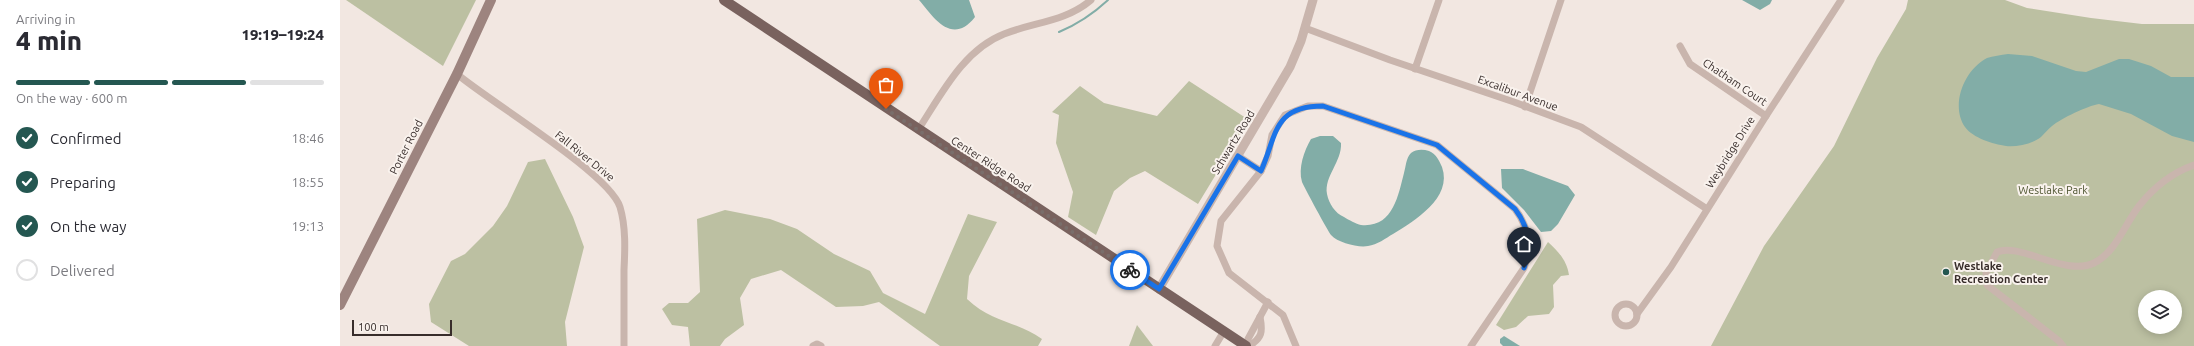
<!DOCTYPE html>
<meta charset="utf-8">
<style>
:root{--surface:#fff;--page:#f2f2f3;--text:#2b2b33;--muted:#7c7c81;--line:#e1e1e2;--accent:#245751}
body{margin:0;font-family:Ubuntu,sans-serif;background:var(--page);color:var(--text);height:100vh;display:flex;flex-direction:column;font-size:15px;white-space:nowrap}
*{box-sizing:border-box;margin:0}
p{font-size:13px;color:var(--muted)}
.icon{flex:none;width:22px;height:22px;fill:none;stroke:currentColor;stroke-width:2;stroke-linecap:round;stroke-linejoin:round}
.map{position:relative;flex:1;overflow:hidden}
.panel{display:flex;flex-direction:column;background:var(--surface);width:340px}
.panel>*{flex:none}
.fabs{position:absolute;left:1798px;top:290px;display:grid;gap:8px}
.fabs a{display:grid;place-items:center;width:44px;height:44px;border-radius:50%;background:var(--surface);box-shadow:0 2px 10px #0003;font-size:20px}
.scale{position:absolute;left:12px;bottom:10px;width:100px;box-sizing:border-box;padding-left:4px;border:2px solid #382d2b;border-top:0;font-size:11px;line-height:14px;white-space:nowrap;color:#382d2b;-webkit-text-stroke:3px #f9f2ed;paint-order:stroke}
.pin{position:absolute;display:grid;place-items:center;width:34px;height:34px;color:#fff;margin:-41px -17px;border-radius:50% 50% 50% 0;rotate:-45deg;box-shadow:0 0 4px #0007}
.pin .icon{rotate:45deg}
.courier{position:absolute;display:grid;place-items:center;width:40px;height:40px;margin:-20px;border:3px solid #1a73e8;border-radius:50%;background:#fff;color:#222;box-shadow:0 1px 5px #0007}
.headline em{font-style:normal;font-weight:800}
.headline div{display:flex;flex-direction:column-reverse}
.headline{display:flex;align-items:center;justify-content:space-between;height:68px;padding:0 16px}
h1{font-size:26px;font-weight:800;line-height:30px}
.bar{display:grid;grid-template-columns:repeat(4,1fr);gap:6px 4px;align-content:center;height:48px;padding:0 16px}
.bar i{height:5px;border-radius:3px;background:var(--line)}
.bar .active{background:var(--accent)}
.bar p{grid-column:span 4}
ol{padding:0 16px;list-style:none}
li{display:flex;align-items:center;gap:12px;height:44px}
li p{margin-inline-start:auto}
li .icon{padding:4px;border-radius:50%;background:var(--accent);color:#fff;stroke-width:4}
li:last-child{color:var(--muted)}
li i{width:22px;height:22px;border:2px solid var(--line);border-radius:50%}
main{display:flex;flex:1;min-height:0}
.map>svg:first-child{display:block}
.green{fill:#bcc0a2;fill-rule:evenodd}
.water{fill:#82ada7}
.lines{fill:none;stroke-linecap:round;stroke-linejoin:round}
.stream{stroke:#82ada7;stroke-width:2}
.minor{stroke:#c9b5ad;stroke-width:7}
.tertiary{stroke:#c9b5ad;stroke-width:9}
.secondary{stroke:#9d847f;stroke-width:10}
.primary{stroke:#79625e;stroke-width:10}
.done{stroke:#796e6b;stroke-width:4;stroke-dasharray:0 7.2}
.route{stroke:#1a73e8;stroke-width:5}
.poi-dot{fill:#245751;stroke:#f9f2ed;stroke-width:1.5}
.labels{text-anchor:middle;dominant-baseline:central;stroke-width:4;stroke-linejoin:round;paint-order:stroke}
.street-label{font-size:11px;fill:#382d2b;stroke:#f9f2ed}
.park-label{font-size:11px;fill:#4e5531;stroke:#f9f2ed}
.poi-label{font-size:11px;font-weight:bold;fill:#382d2b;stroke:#f9f2ed;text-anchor:start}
</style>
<main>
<section class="panel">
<div class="headline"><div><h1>4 min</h1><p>Arriving in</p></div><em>19:19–19:24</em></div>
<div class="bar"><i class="active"></i><i class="active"></i><i class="active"></i><i></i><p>On the way · 600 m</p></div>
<ol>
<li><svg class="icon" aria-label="check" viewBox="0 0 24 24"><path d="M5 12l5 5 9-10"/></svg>Confirmed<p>18:46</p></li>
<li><svg class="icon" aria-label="check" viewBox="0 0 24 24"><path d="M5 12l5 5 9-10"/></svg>Preparing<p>18:55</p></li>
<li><svg class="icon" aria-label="check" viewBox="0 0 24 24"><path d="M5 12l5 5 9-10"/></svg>On the way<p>19:13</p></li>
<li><i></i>Delivered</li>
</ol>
</section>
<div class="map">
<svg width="1854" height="346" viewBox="0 0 1854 346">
<rect width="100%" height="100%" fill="#f2e7e1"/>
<g class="green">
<polygon points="6,0 136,0 103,66"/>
<path d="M1568 0H1665L1687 8 1751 18 1802 24H1854V346H1371L1424 246 1494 146 1537 58 1566 9ZM1805 297H1835V327H1805Z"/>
<polygon points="849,81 909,120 858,204 805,171 790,178 774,191 756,235 728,217 733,192 716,143 719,115 712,112 740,86 764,103 817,116"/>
<polygon points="205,159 233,217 244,247 225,322 227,346 129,346 91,322 89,304 111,261 125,254 153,226 167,206 188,162"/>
<path d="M385 210 430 219 457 229 494 254 530 271 543 293 585 314 628 214 657 222 629 276 627 299C652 323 677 321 702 339L698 346H600L539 302 523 306 496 307 441 270 411 279 400 298 404 325 385 339 380 346H350L348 327 332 325 322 309 329 303H348L360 292 357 219Z"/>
<path d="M1208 242C1219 252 1227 261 1229 275L1221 276 1213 285 1214 307 1209 314 1188 316 1176 327 1164 330 1156 325Z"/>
<polygon points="797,325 813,346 789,346"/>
</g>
<g class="water">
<path d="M579 0H629L635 17C612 46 594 18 579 0Z"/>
<polygon points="1402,0 1432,0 1430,4 1420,10"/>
<path d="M1668 54 1692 56 1736 71 1746 72 1779 59H1789L1811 66 1831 77H1854V142L1832 136 1791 114 1759 104C1747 106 1722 118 1712 126 1708 129 1705 133 1701 137 1692 144 1677 147 1666 146 1653 144 1633 138 1625 127 1610 105 1624 70 1647 58 1653 56 1661 55 1668 54Z"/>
<path d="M980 136H993L1001 143C1002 162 984 176 987 194 989 204 995 213 1004 217 1009 220 1016 224 1021 225 1053 228 1058 196 1064 173 1066 166 1066 158 1071 153 1076 149 1083 149 1089 151 1096 154 1099 160 1102 167 1113 198 1074 221 1053 234 1046 238 1037 245 1028 246 1019 248 998 243 991 235 989 233 963 185 962 182 958 168 964 151 971 139Z"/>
<polygon points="1161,169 1183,169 1228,186 1235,195 1218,224 1211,231 1201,232 1184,210 1162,188"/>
<polygon points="1164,336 1180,346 1163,346 1160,343 1160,339"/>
</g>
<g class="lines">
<path class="stream" d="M719 32C738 24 753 14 768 0"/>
<g class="minor">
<polyline points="965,28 1050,60 1174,102 1241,127 1367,209"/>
<polyline points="1340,46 1350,64 1426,116"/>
<polyline points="1075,69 1099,0"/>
<path d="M117 74C150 102 269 173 280 207 286 227 285 250 284 270 284 296 284 321 284 346"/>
<polyline points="1185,107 1221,0"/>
<path d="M578 130C601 95 623 50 664 34 694 22 725 22 751 0"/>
<polyline points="898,156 921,171"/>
<circle cx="1286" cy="315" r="11"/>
<polyline points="1297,314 1331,267 1426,116 1501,0"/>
<polyline points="473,346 477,344 481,346"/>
<polyline points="875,346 884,331"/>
<polyline points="908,346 908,339 928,302"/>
<path d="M909 346C922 338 923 332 920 317"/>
<path d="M956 346 943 315 889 273 877 246 881 221 921 171 928 156 932 135 945 115 968 106H983L1097 145 1175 209C1189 227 1192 246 1184 268L1131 346"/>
<path d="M1723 346 1719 341 1647 285 1646 273 1657 252C1680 242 1725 277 1754 263 1776 252 1785 224 1799 206 1814 187 1831 173 1854 165"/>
</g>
<polyline class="tertiary" points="819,289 950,67 961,41 973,0"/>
<polyline class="secondary" points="0,305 117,74 151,0"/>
<polyline class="primary" points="384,0 906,346"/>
</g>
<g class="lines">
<polyline class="done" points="546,109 790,270"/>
<path class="route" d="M790 270 819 289 898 156 921 171C937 135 933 106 983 106L1097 145 1175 209C1189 227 1192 246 1184 268"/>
</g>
<circle class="poi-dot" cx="1606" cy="272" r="4"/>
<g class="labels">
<g class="street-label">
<text transform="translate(1395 82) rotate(34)">Chatham Court</text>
<text transform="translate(1178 93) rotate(20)">Excalibur Avenue</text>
<text transform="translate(893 142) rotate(-59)">Schwartz Road</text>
<text transform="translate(66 147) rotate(-63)">Porter Road</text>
<text transform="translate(1390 152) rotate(-58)">Weybridge Drive</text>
<text transform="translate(245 156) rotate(39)">Fall River Drive</text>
<text transform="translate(651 164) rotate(33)">Center Ridge Road</text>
</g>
<g class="park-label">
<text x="1713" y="190">Westlake Park</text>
</g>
<g class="poi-label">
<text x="1614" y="266">Westlake<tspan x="1614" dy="13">Recreation Center</tspan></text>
</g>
</g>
</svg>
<div class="fabs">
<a><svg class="icon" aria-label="layers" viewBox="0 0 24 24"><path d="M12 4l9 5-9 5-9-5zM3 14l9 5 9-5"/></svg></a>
</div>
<div class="scale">100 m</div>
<div class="pin" style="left:546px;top:109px;background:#ea580c"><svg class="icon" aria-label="bag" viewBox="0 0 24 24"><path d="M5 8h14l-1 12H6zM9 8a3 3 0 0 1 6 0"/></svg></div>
<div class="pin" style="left:1184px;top:268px;background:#1f2937"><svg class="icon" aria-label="home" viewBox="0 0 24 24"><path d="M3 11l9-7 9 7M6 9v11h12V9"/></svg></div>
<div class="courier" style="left:790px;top:270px"><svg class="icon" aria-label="bike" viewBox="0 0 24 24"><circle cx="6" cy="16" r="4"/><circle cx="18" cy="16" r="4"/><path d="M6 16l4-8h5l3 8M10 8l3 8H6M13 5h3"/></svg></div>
</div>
</main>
